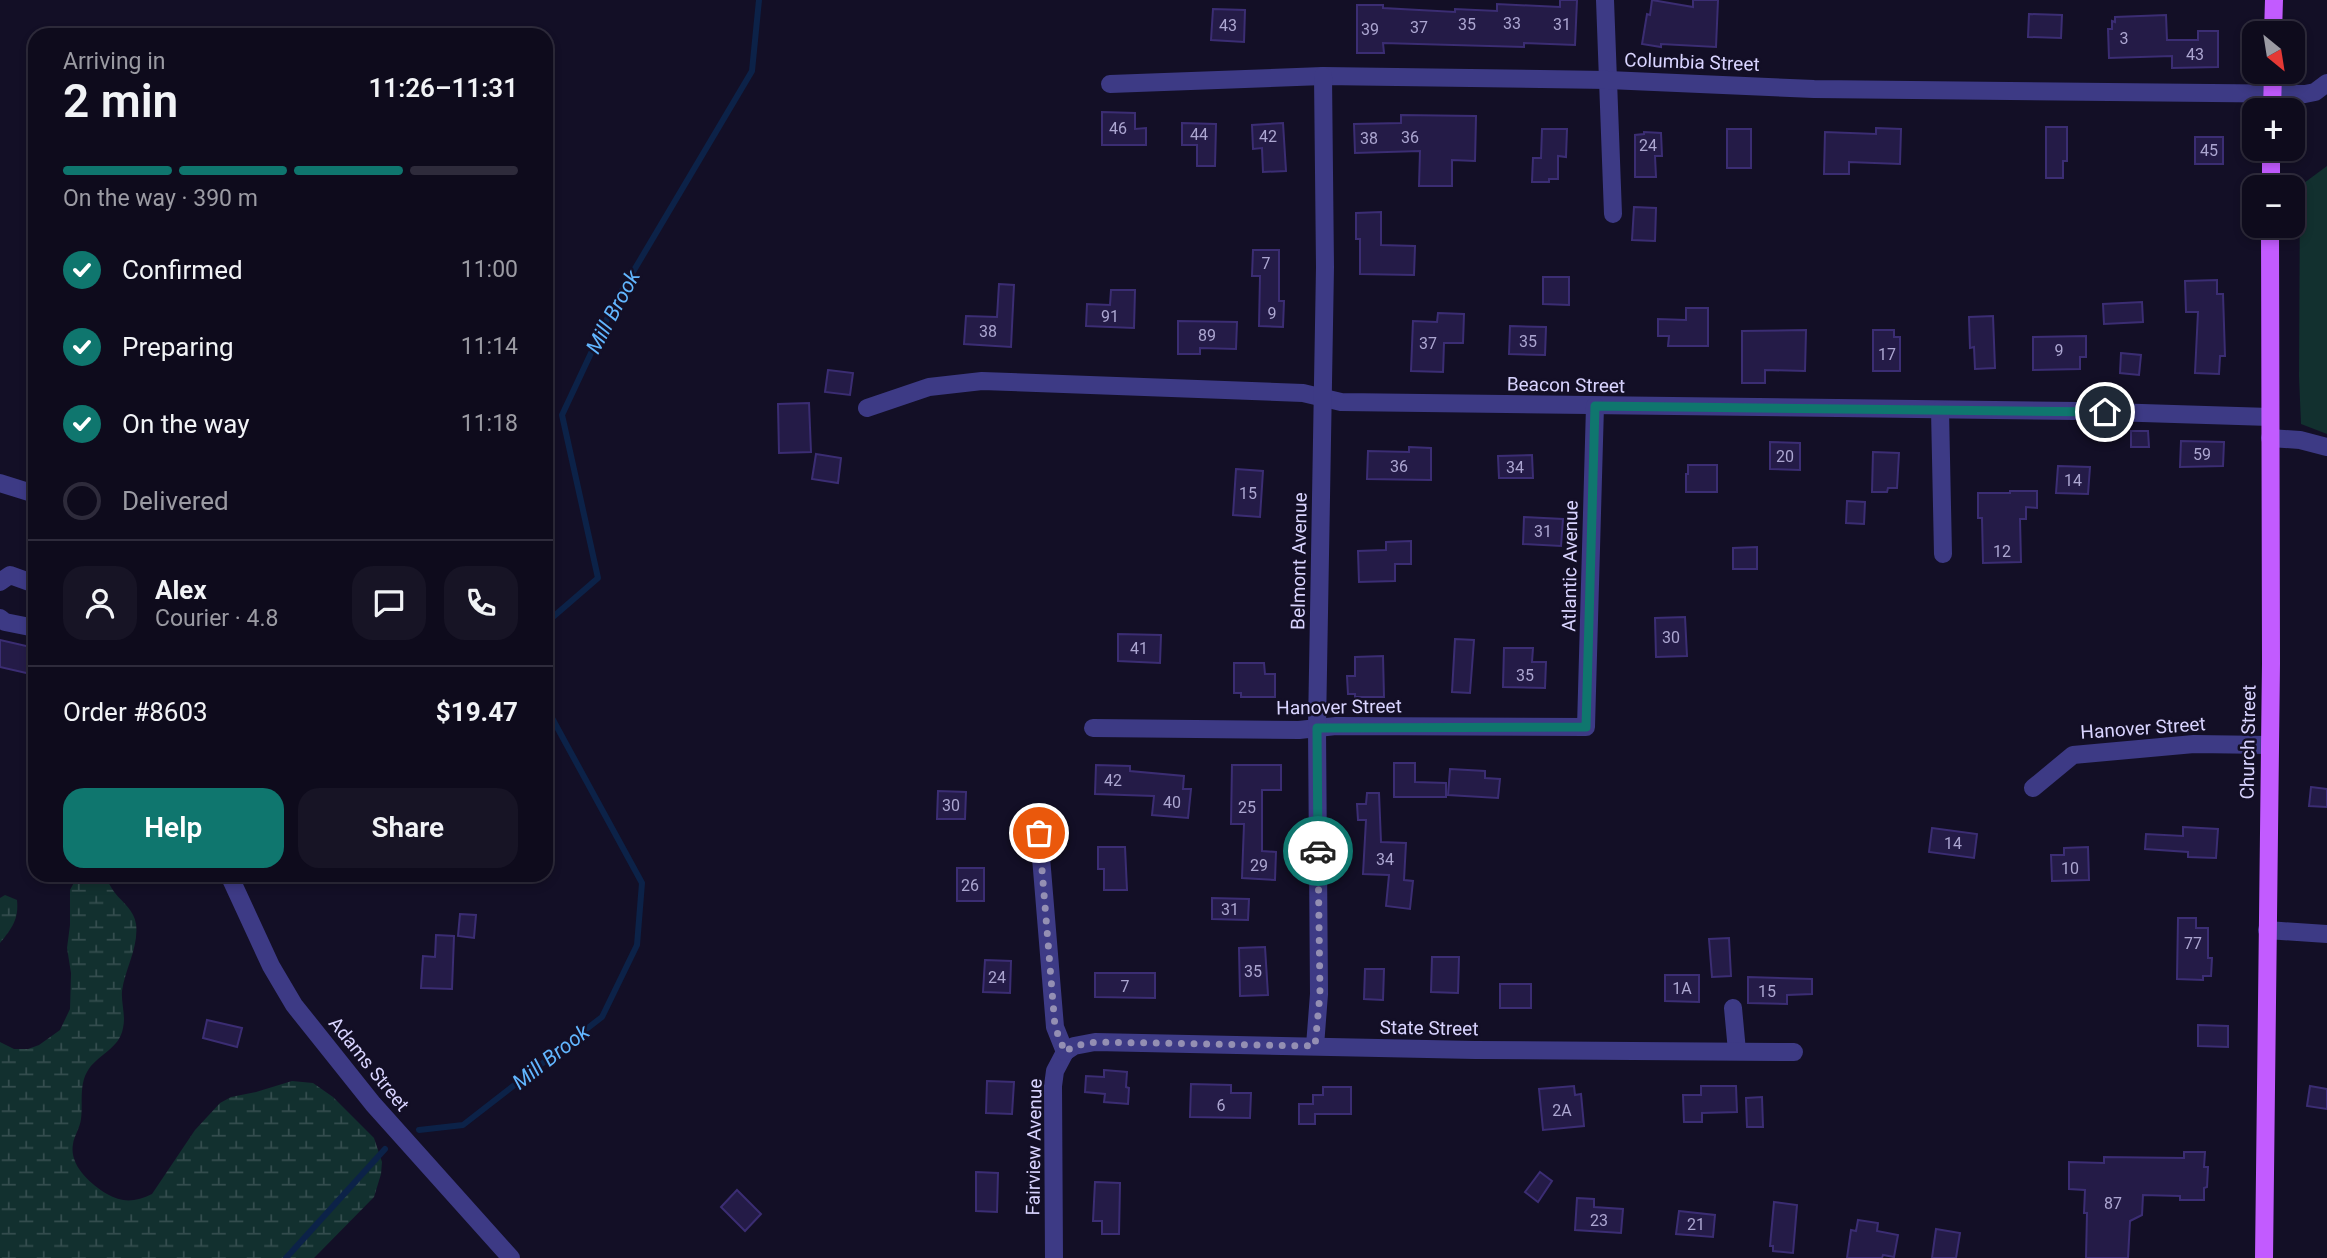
<!DOCTYPE html>
<meta charset="utf-8">
<style>
:root{--surface:#0e0b1c;--page:#171425;--text:#f1f3f6;--muted:#9b9ba3;--line:#2e2b3b;--accent:#0f766e}
body{margin:0;font-family:Roboto,sans-serif;background:var(--page);color:var(--text);height:100vh;display:flex;flex-direction:column;font-size:26px;white-space:nowrap}
*{box-sizing:border-box;margin:0}
p{font-size:23px;color:var(--muted)}
.icon{flex:none;width:38px;height:38px;fill:none;stroke:currentColor;stroke-width:2;stroke-linecap:round;stroke-linejoin:round}
.map{position:relative;flex:1;overflow:hidden}
.side{position:absolute;left:28px;top:28px;width:525px;height:854px;display:flex;flex-direction:column;background:var(--surface);border-radius:21px;box-shadow:0 4px 10px #0003,0 0 0 2px var(--line)}
.side>*{flex:none}
.needle{width:46px;rotate:150deg}
.controls{position:absolute;left:2242px;top:21px;display:grid;gap:14px}
.controls a{display:grid;place-items:center;width:63px;height:63px;border-radius:14px;background:var(--surface);box-shadow:0 4px 10px #0003,0 0 0 2px var(--line);font-size:35px}
.pin{position:absolute;display:grid;place-items:center;width:60px;height:60px;color:#fff;margin:-30px;border:4px solid #fff;border-radius:50%;box-shadow:0 2px 7px #0007}
.courier{position:absolute;display:grid;place-items:center;width:70px;height:70px;margin:-35px;border:5px solid #0f766e;border-radius:50%;background:#fff;color:#222;box-shadow:0 2px 9px #0007}
.headline em{font-style:normal;font-weight:600}
.headline div{display:flex;flex-direction:column-reverse}
.headline{display:flex;align-items:center;justify-content:space-between;height:119px;padding:0 35px}
h1{font-size:46px;font-weight:600;line-height:52px}
.bar{display:grid;grid-template-columns:repeat(4,1fr);gap:10px 7px;align-content:center;height:84px;padding:0 35px}
.bar i{height:9px;border-radius:5px;background:var(--line)}
.bar .active{background:var(--accent)}
.bar p{grid-column:span 4}
.line{display:flex;align-items:center;gap:18px;padding:0 35px;border-top:2px solid var(--line)}
.line div{flex:1}
.round{display:grid;place-items:center;flex:none;width:74px;height:74px;border-radius:21px;background:var(--page)}
ol{padding:0 35px;list-style:none}
li{display:flex;align-items:center;gap:21px;height:77px}
li p{margin-inline-start:auto}
li .icon{padding:7px;border-radius:50%;background:var(--accent);color:#fff;stroke-width:4}
li:last-child{color:var(--muted)}
li i{width:38px;height:38px;border:4px solid var(--line);border-radius:50%}
.action{display:flex;gap:14px;margin-top:auto;padding:14px 35px}
.action a{flex:1;height:80px;border-radius:21px;background:var(--accent);color:#fff;font-size:28px;font-weight:600;line-height:80px;text-align:center}
.action a+a{background:var(--page);color:var(--text)}
.map>svg:first-child{display:block}
.wetland{fill:url(#wetland-marsh)}
.park{fill:#12302f}
.lines{fill:none;stroke-linecap:round;stroke-linejoin:round}
.stream{stroke:#0c2248;stroke-width:6}
.building{fill:#241b47;stroke:#3b2d73;stroke-width:2}
.minor{stroke:#3d3a85;stroke-width:18}
.major{stroke:#c25bff;stroke-width:18}
.done{stroke:#948fb3;stroke-width:7;stroke-dasharray:0 12.6}
.route{stroke:#0f766e;stroke-width:9}
.labels{text-anchor:middle;dominant-baseline:central;stroke-width:5;stroke-linejoin:round;paint-order:stroke}
.number-label{font-size:16px;fill:#aca6d1}
.street-label{font-size:19px;fill:#d9d4ff;stroke:#130f26}
.water-label{font-size:21px;font-style:italic;fill:#62b6ff;stroke:#130f26}
</style>
<div class="map">
<svg width="2327" height="1258" viewBox="0 0 2327 1258">
<defs>
<pattern id="wetland-marsh" width="20" height="14" patternUnits="userSpaceOnUse" patternTransform="scale(1.75)"><rect width="20" height="14" fill="#12302f"/><path d="M1 5h8M5 5V1M11 12h8M15 12V8" fill="none" stroke="#344d4e"/></pattern>
</defs>
<rect width="100%" height="100%" fill="#130f26"/>
<g class="wetland">
<path d="M78 875H104C108 881 111 888 115 893 123 903 134 910 136 924 139 947 125 969 122 991 121 1003 126 1016 123 1028 119 1050 97 1054 87 1072 79 1086 83 1104 81 1119 80 1128 74 1136 73 1144 69 1165 90 1184 107 1194 122 1203 136 1202 152 1194L195 1130 220 1103 231 1097 256 1092 292 1081 313 1083 333 1097 374 1138 382 1162 381 1174 374 1197 314 1258H0V1042L14 1049H28L39 1045 60 1030 70 1009 71 973 67 948 70 925V890Z"/>
<path d="M5 895 17 900C19 919 12 928 0 943V898Z"/>
</g>
<polygon class="park" points="2327,166 2327,434 2301,424 2299,377 2300,186"/>
<g class="lines">
<g class="stream">
<polyline points="546,623 598,578 562,415 614,304 752,71 759,0"/>
<polyline points="419,1130 463,1125 602,1017 637,945 642,883 546,707"/>
<polyline points="286,1258 385,1149"/>
</g>
</g>
<g class="building">
<polygon points="1560,0 1577,0 1575,45 1524,43 1524,47 1383,43 1384,53 1357,53 1357,5 1383,5 1383,8 1455,12 1455,9 1497,11 1497,4 1560,7"/>
<polygon points="1652,0 1693,7 1693,0 1718,0 1716,47 1661,44 1661,47 1642,44 1647,14 1650,15"/>
<polygon points="1213,9 1245,10 1244,42 1211,40"/>
<polygon points="2029,14 2062,15 2061,38 2028,37"/>
<polygon points="2166,15 2167,40 2198,40 2198,31 2218,31 2218,67 2172,68 2172,56 2109,58 2108,29 2112,29 2112,21 2115,22 2115,17"/>
<polygon points="1102,112 1135,113 1135,129 1146,128 1146,145 1102,145"/>
<polygon points="1401,115 1476,116 1475,161 1452,160 1452,186 1419,186 1420,151 1355,153 1354,124 1401,123"/>
<polygon points="1182,123 1216,124 1215,166 1197,166 1197,145 1182,145"/>
<polygon points="1283,123 1286,171 1263,172 1262,148 1253,149 1252,125"/>
<polygon points="2046,127 2067,127 2067,161 2063,161 2063,178 2046,178"/>
<polygon points="1876,128 1901,129 1900,164 1849,162 1849,174 1824,174 1825,132 1876,134"/>
<polygon points="1542,129 1567,129 1566,157 1558,156 1558,179 1549,179 1549,182 1532,182 1533,158 1541,158"/>
<rect x="1727" y="129" width="24" height="39"/>
<polygon points="1644,132 1661,133 1662,156 1655,156 1656,177 1635,177 1635,135 1644,134"/>
<rect x="2195" y="137" width="28" height="27"/>
<polygon points="1634,207 1656,208 1655,241 1632,240"/>
<polygon points="1381,212 1381,245 1415,246 1414,275 1360,274 1360,239 1356,239 1356,213"/>
<polygon points="1253,250 1279,250 1279,301 1284,301 1283,327 1259,326 1260,276 1252,276"/>
<polygon points="1543,277 1569,277 1569,305 1543,304"/>
<polygon points="2217,280 2217,294 2223,294 2225,356 2220,356 2219,374 2195,373 2198,312 2186,312 2185,281"/>
<polygon points="999,284 1014,285 1011,347 964,344 966,316 997,317"/>
<polygon points="1111,290 1135,290 1134,328 1086,326 1087,304 1110,305"/>
<polygon points="2142,302 2143,322 2104,324 2103,304"/>
<polygon points="1686,308 1708,308 1708,346 1668,346 1669,336 1658,336 1658,319 1686,320"/>
<polygon points="1438,313 1464,314 1463,343 1444,343 1443,372 1411,371 1413,321 1437,322"/>
<polygon points="1993,316 1995,368 1975,369 1974,347 1970,348 1969,317"/>
<polygon points="1178,321 1237,322 1236,349 1200,348 1200,354 1178,354"/>
<polygon points="1510,326 1546,327 1545,355 1509,354"/>
<polygon points="1806,330 1805,371 1765,370 1765,383 1742,383 1742,331"/>
<polygon points="1873,330 1894,330 1894,337 1900,337 1900,371 1873,371"/>
<polygon points="2086,336 2086,357 2080,357 2080,369 2033,370 2033,337"/>
<polygon points="2121,353 2141,355 2139,375 2120,373"/>
<polygon points="828,370 853,373 850,395 825,392"/>
<polygon points="809,403 811,452 779,453 778,404"/>
<polygon points="2131,431 2148,431 2149,447 2131,447"/>
<polygon points="2181,441 2224,442 2223,466 2180,467"/>
<polygon points="1770,442 1800,443 1800,470 1770,469"/>
<polygon points="1409,447 1431,448 1431,480 1367,479 1368,451 1409,452"/>
<polygon points="1873,452 1899,453 1897,488 1888,488 1887,492 1872,492"/>
<polygon points="816,454 841,458 838,483 812,479"/>
<polygon points="1532,455 1533,478 1499,478 1498,456"/>
<polygon points="1688,465 1717,465 1717,492 1686,492 1686,474 1688,474"/>
<polygon points="2058,466 2090,467 2088,494 2056,493"/>
<polygon points="1236,469 1263,471 1260,517 1233,515"/>
<polygon points="2010,491 2037,491 2037,508 2026,507 2026,519 2020,519 2021,562 1983,563 1982,518 1978,518 1978,493 2010,493"/>
<polygon points="1847,501 1865,502 1864,524 1846,523"/>
<polygon points="1524,517 1563,519 1561,546 1523,544"/>
<polygon points="1411,541 1411,564 1395,564 1395,581 1359,582 1358,551 1386,550 1386,542"/>
<polygon points="1757,547 1757,569 1733,569 1733,548"/>
<polygon points="1685,617 1687,656 1656,657 1655,618"/>
<polygon points="1118,634 1161,635 1160,663 1118,661"/>
<polygon points="1455,639 1474,640 1470,693 1452,692"/>
<polygon points="0,640 35,648 35,675 0,667"/>
<polygon points="1504,648 1533,648 1532,662 1546,662 1545,688 1503,687"/>
<polygon points="1383,656 1384,697 1355,697 1355,694 1348,694 1347,676 1355,676 1355,657"/>
<polygon points="1234,663 1264,663 1265,674 1275,674 1275,697 1241,697 1241,693 1234,693"/>
<polygon points="1394,763 1415,763 1415,782 1446,783 1446,797 1394,797"/>
<polygon points="1096,765 1130,766 1130,771 1184,776 1183,789 1191,789 1188,818 1152,815 1154,796 1095,794"/>
<polygon points="1232,765 1281,765 1281,790 1262,790 1262,851 1276,852 1275,880 1242,878 1244,824 1231,824"/>
<polygon points="1450,769 1485,771 1485,778 1500,779 1498,798 1448,795"/>
<polygon points="2311,787 2327,789 2327,807 2309,806"/>
<polygon points="938,791 966,792 965,819 937,819"/>
<polygon points="1367,793 1379,793 1381,842 1406,843 1404,880 1413,881 1410,909 1386,906 1389,875 1363,874 1366,820 1358,820 1357,804 1366,804"/>
<polygon points="2183,827 2218,829 2216,858 2188,857 2188,852 2145,849 2146,834 2183,836"/>
<polygon points="1932,828 1977,834 1974,858 1929,852"/>
<polygon points="1098,847 1125,847 1127,890 1104,890 1104,869 1098,869"/>
<polygon points="2088,847 2089,880 2052,881 2051,855 2064,855 2064,848"/>
<rect x="957" y="868" width="27" height="33"/>
<polygon points="1212,898 1249,899 1248,920 1212,919"/>
<polygon points="460,914 476,915 474,938 458,936"/>
<polygon points="2178,918 2196,918 2196,928 2208,928 2208,958 2212,958 2211,976 2203,976 2203,980 2177,979"/>
<polygon points="436,935 454,936 452,989 421,988 423,956 435,957"/>
<polygon points="1729,938 1731,976 1712,977 1709,939"/>
<polygon points="1265,947 1268,995 1240,996 1239,948"/>
<polygon points="1432,957 1459,957 1458,993 1431,992"/>
<polygon points="985,960 1011,961 1010,993 983,992"/>
<polygon points="1365,969 1384,969 1383,1000 1364,999"/>
<polygon points="1095,973 1155,973 1155,998 1095,997"/>
<polygon points="1665,975 1699,975 1699,1002 1665,1001"/>
<polygon points="1748,977 1812,979 1812,994 1787,995 1787,1004 1748,1003"/>
<rect x="1500" y="984" width="31" height="24"/>
<polygon points="207,1020 242,1028 237,1047 203,1038"/>
<polygon points="2198,1025 2228,1026 2228,1047 2198,1046"/>
<polygon points="1104,1070 1127,1072 1126,1087 1129,1088 1128,1104 1104,1102 1105,1094 1085,1092 1086,1076 1104,1077"/>
<polygon points="987,1081 1014,1082 1012,1114 986,1113"/>
<polygon points="1191,1084 1231,1085 1231,1093 1251,1093 1250,1118 1190,1117"/>
<polygon points="1574,1086 1575,1095 1581,1094 1584,1126 1543,1130 1539,1089"/>
<polygon points="1701,1086 1736,1086 1737,1112 1702,1113 1702,1122 1684,1122 1683,1095 1701,1095"/>
<polygon points="2310,1086 2327,1089 2327,1109 2307,1106"/>
<polygon points="1323,1087 1351,1087 1351,1114 1315,1114 1315,1124 1299,1124 1299,1104 1313,1104 1313,1095 1323,1095"/>
<polygon points="1762,1097 1763,1127 1747,1127 1746,1098"/>
<polygon points="2184,1152 2205,1152 2204,1167 2208,1167 2207,1187 2204,1188 2204,1200 2180,1200 2180,1196 2143,1195 2142,1215 2130,1221 2128,1258 2086,1258 2087,1213 2084,1213 2085,1190 2069,1189 2069,1162 2104,1163 2104,1157 2184,1158"/>
<polygon points="976,1172 998,1173 997,1212 976,1211"/>
<polygon points="1540,1172 1552,1181 1538,1202 1525,1192"/>
<polygon points="1095,1182 1120,1183 1119,1234 1102,1234 1102,1221 1093,1221"/>
<polygon points="737,1190 761,1214 745,1231 721,1207"/>
<polygon points="1577,1198 1594,1199 1594,1207 1623,1209 1621,1233 1575,1230"/>
<polygon points="1774,1202 1797,1205 1793,1253 1773,1251 1773,1246 1770,1246"/>
<polygon points="1679,1211 1715,1215 1713,1237 1676,1234"/>
<polygon points="1858,1220 1878,1223 1877,1231 1898,1235 1894,1257 1883,1255 1882,1258 1847,1258 1851,1230 1856,1231"/>
<polygon points="1936,1229 1960,1233 1956,1258 1932,1258"/>
</g>
<g class="lines">
<g class="minor">
<polyline points="1605,0 1613,214"/>
<polyline points="1110,84 1323,76 1608,80 1814,89 2305,94 2315,92 2327,83"/>
<polyline points="867,408 929,387 982,381 1303,393 1341,402 2078,411 2270,417"/>
<polyline points="1940,410 1943,554"/>
<polyline points="2270,438 2300,440 2327,447"/>
<polyline points="0,483 35,494"/>
<polyline points="0,582 10,575 35,584"/>
<polyline points="0,618 5,622 35,628"/>
<polyline points="1093,728 1299,730 1336,726 1586,727 1595,406"/>
<polyline points="2033,788 2073,755 2194,744 2269,745"/>
<polyline points="1039,833 1055,1027 1065,1052 1055,1071 1053,1086 1054,1258"/>
<polyline points="229,875 271,966 294,1005 373,1104 511,1258"/>
<polyline points="2267,930 2327,934"/>
<polyline points="1733,1008 1737,1051"/>
<polyline points="1315,1046 1319,994 1317,728 1325,267 1323,76"/>
<polyline points="1065,1052 1074,1046 1095,1042 1475,1050 1794,1052"/>
</g>
<g class="major">
<polyline points="2273,33 2274,0"/>
<polyline points="2272,110 2273,72"/>
<polyline points="2271,187 2271,149"/>
<polyline points="2264,1258 2271,663 2270,226"/>
</g>
</g>
<g class="lines">
<polyline class="done" points="1039,833 1055,1027 1065,1052 1074,1046 1096,1042 1315,1046 1320,994 1318,851"/>
<polyline class="route" points="1318,851 1317,728 1586,727 1595,406 2105,412"/>
</g>
<g class="labels">
<g class="number-label">
<text x="1512" y="23">33</text>
<text x="1467" y="24">35</text>
<text x="1562" y="24">31</text>
<text x="1228" y="25">43</text>
<text x="1419" y="27">37</text>
<text x="1370" y="29">39</text>
<text x="2124" y="38">3</text>
<text x="2195" y="54">43</text>
<text x="1118" y="128">46</text>
<text x="1199" y="134">44</text>
<text x="1268" y="136">42</text>
<text x="1410" y="137">36</text>
<text x="1369" y="138">38</text>
<text x="1648" y="145">24</text>
<text x="2209" y="150">45</text>
<text x="1266" y="263">7</text>
<text x="1272" y="313">9</text>
<text x="1110" y="316">91</text>
<text x="988" y="331">38</text>
<text x="1207" y="335">89</text>
<text x="1528" y="341">35</text>
<text x="1428" y="343">37</text>
<text x="2059" y="350">9</text>
<text x="1887" y="354">17</text>
<text x="2202" y="454">59</text>
<text x="1785" y="456">20</text>
<text x="1399" y="466">36</text>
<text x="1515" y="467">34</text>
<text x="2073" y="480">14</text>
<text x="1248" y="493">15</text>
<text x="1543" y="531">31</text>
<text x="2002" y="551">12</text>
<text x="1671" y="637">30</text>
<text x="1139" y="648">41</text>
<text x="1525" y="675">35</text>
<text x="1113" y="780">42</text>
<text x="1172" y="802">40</text>
<text x="951" y="805">30</text>
<text x="1247" y="807">25</text>
<text x="1953" y="843">14</text>
<text x="1385" y="859">34</text>
<text x="1259" y="865">29</text>
<text x="2070" y="868">10</text>
<text x="970" y="885">26</text>
<text x="1230" y="909">31</text>
<text x="2193" y="943">77</text>
<text x="1253" y="971">35</text>
<text x="997" y="977">24</text>
<text x="1125" y="986">7</text>
<text x="1682" y="988">1A</text>
<text x="1767" y="991">15</text>
<text x="1221" y="1105">6</text>
<text x="1562" y="1110">2A</text>
<text x="2113" y="1203">87</text>
<text x="1599" y="1220">23</text>
<text x="1696" y="1224">21</text>
</g>
<g class="street-label">
<text transform="translate(1692 62) rotate(2)">Columbia Street</text>
<text transform="translate(1566 385) rotate(1)">Beacon Street</text>
<text transform="translate(1299 561) rotate(-89)">Belmont Avenue</text>
<text transform="translate(1570 566) rotate(-89)">Atlantic Avenue</text>
<text transform="translate(1339 707) rotate(-1)">Hanover Street</text>
<text transform="translate(2143 728) rotate(-4)">Hanover Street</text>
<text transform="translate(2248 742) rotate(-89)">Church Street</text>
<text transform="translate(1429 1028) rotate(1)">State Street</text>
<text transform="translate(369 1064) rotate(51)">Adams Street</text>
<text transform="translate(1034 1147) rotate(-89)">Fairview Avenue</text>
</g>
<g class="water-label">
<text transform="translate(613 312) rotate(-62)">Mill Brook</text>
<text transform="translate(551 1057) rotate(-38)">Mill Brook</text>
</g>
</g>
</svg>
<div class="controls">
<a><svg class="needle" viewBox="-14 -14 28 28"><path d="M0-13l5 13h-10z" fill="#e53935"/><path d="M0 13l5-13h-10z" fill="#9b9ba3"/></svg></a>
<a>+</a>
<a>−</a>
</div>
<div class="pin" style="left:1039px;top:833px;background:#ea580c"><svg class="icon" aria-label="bag" viewBox="0 0 24 24"><path d="M5 8h14l-1 12H6zM9 8a3 3 0 0 1 6 0"/></svg></div>
<div class="pin" style="left:2105px;top:412px;background:#1f2937"><svg class="icon" aria-label="home" viewBox="0 0 24 24"><path d="M3 11l9-7 9 7M6 9v11h12V9"/></svg></div>
<div class="courier" style="left:1318px;top:851px"><svg class="icon" aria-label="car" viewBox="0 0 24 24"><path d="M5 17H2v-5l4-1 3-4h7l3 4 3 1v5h-3M9 17h6M6 11h13"/><circle cx="7" cy="17" r="2"/><circle cx="17" cy="17" r="2"/></svg></div>
<section class="side">
<div class="headline"><div><h1>2 min</h1><p>Arriving in</p></div><em>11:26–11:31</em></div>
<div class="bar"><i class="active"></i><i class="active"></i><i class="active"></i><i></i><p>On the way · 390 m</p></div>
<ol>
<li><svg class="icon" aria-label="check" viewBox="0 0 24 24"><path d="M5 12l5 5 9-10"/></svg>Confirmed<p>11:00</p></li>
<li><svg class="icon" aria-label="check" viewBox="0 0 24 24"><path d="M5 12l5 5 9-10"/></svg>Preparing<p>11:14</p></li>
<li><svg class="icon" aria-label="check" viewBox="0 0 24 24"><path d="M5 12l5 5 9-10"/></svg>On the way<p>11:18</p></li>
<li><i></i>Delivered</li>
</ol>
<div class="line" style="height:126px"><a class="round"><svg class="icon" aria-label="person" viewBox="0 0 24 24"><circle cx="12" cy="8" r="4"/><path d="M4 21q1-7 8-7t8 7"/></svg></a><div><b>Alex</b><p>Courier · 4.8</p></div><a class="round"><svg class="icon" aria-label="chat" viewBox="0 0 24 24"><path d="M4 5h16v11H9l-5 4z"/></svg></a><a class="round"><svg class="icon" aria-label="phone" viewBox="0 0 24 24"><path d="M5 4h4l2 5-3 2q2 4 5 5l2-3 5 2v4C11 20 4 13 5 4z"/></svg></a></div>
<div class="line" style="height:91px"><div>Order #8603</div><b>$19.47</b></div>
<div class="action"><a>Help</a><a>Share</a></div>
</section>
</div>
